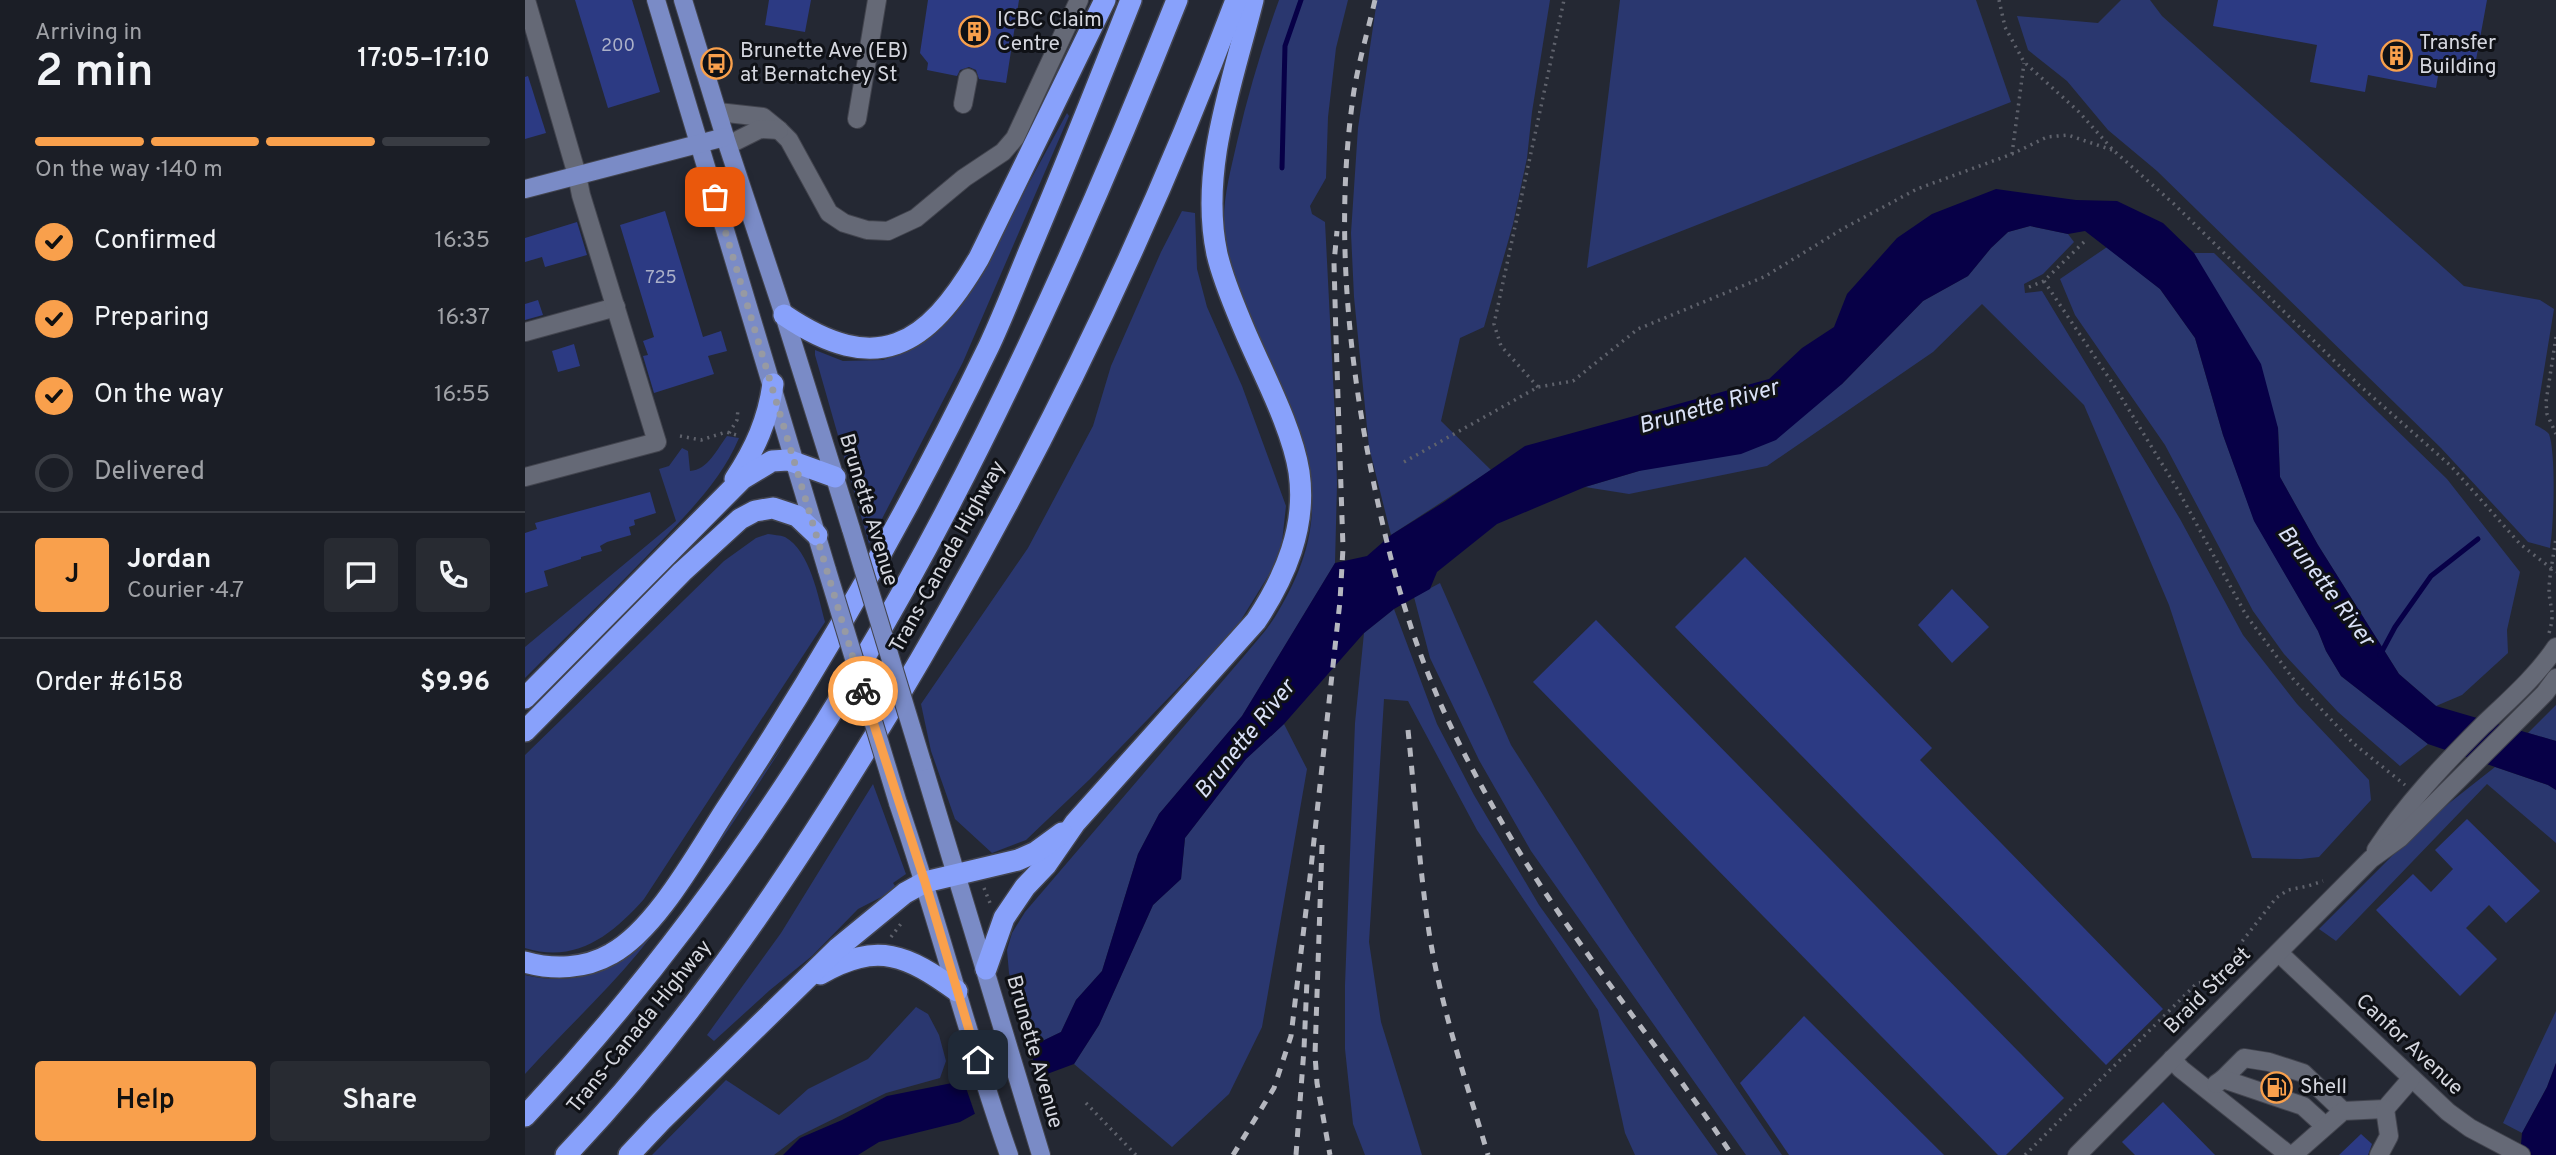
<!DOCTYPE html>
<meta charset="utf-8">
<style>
:root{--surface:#1b1e26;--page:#282b32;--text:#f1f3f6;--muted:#a0a2a7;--line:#393c43;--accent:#f9a04c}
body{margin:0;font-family:Overpass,sans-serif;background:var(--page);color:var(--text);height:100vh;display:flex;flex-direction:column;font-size:26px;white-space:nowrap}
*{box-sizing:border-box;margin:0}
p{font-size:23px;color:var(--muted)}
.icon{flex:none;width:38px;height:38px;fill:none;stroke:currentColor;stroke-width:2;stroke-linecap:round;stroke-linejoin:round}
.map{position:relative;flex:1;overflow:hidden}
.panel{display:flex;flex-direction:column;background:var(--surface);width:525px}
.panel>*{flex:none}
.pin{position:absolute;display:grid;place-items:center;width:60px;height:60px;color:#fff;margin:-30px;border-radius:14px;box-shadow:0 4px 10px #0006}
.courier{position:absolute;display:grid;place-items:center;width:70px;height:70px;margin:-35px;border:5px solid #f9a04c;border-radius:50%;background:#fff;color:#222;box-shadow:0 2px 9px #0007}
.summary em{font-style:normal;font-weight:600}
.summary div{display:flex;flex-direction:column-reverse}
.summary{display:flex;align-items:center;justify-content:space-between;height:119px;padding:0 35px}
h1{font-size:46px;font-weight:600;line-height:52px}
.bar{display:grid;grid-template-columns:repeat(4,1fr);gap:10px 7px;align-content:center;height:84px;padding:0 35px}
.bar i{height:9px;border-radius:5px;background:var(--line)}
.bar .current{background:var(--accent)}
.bar p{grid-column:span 4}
.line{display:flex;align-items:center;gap:18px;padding:0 35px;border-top:2px solid var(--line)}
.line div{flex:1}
.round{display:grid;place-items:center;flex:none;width:74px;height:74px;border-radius:7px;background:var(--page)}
ol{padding:0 35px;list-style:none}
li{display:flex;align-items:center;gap:21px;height:77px}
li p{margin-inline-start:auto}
li .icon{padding:7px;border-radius:50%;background:var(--accent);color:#111;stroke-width:4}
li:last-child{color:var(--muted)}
li i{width:38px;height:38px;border:4px solid var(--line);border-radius:50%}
.action{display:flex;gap:14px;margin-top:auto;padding:14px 35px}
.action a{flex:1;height:80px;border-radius:7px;background:var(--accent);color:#111;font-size:28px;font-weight:600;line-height:80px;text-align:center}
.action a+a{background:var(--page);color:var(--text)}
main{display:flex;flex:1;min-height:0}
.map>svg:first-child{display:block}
.green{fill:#2a376f}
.water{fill:#070047}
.pier{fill:#242833}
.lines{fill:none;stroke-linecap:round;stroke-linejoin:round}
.stream{stroke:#070047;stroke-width:5}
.building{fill:#2c3a83}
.minor-casing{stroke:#42444e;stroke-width:20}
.major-casing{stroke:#42444e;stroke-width:20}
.highway-casing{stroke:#42444e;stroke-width:24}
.path{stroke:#5f626c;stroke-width:3.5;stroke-dasharray:2 5;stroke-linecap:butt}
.minor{stroke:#656976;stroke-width:18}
.major{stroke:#7a8bc6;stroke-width:18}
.highway{stroke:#88a1fb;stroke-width:21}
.rail{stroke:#b5b7bf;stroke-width:5;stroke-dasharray:9 9;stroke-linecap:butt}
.major-bridge-casing{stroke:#42444e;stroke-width:20;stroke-linecap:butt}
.major-bridge{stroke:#7a8bc6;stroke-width:18}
.done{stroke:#979aa3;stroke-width:7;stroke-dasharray:0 12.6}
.route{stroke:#f9a04c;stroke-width:9}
.labels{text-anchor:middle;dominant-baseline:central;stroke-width:6;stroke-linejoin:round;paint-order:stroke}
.number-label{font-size:18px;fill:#abb0c8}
.poi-label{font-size:21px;fill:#d5d7df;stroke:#0f1116;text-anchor:start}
.street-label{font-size:21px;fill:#d5d7df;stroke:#0f1116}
.water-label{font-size:23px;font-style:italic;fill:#dae1f7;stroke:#0f1116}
</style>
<main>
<section class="panel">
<div class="summary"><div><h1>2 min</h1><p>Arriving in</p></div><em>17:05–17:10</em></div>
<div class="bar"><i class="current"></i><i class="current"></i><i class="current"></i><i></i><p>On the way · 140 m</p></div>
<ol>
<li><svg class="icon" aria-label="check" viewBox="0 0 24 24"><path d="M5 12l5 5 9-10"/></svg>Confirmed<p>16:35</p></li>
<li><svg class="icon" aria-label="check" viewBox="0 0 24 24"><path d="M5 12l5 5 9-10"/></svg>Preparing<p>16:37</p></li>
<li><svg class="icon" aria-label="check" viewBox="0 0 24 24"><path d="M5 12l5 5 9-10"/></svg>On the way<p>16:55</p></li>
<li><i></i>Delivered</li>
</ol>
<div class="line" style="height:126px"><b class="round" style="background:var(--accent);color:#111">J</b><div><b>Jordan</b><p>Courier · 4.7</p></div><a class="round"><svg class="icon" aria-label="chat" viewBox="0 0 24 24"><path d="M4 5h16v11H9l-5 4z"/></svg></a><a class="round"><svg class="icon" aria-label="phone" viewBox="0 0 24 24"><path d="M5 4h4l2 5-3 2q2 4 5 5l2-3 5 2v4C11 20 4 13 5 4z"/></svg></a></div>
<div class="line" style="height:91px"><div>Order #6158</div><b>$9.96</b></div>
<div class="action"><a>Help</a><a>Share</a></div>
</section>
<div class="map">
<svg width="2031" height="1155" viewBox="0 0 2031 1155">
<rect width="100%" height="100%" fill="#242833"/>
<g class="green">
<path d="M754 0H823L811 48 803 117 801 178 785 206 787 214 800 222 810 418 812 484 810 563 717 716 634 814 613 854 577 971 551 1000 536 1032 505 1047 484 973 482 950 487 933 500 912 719 656C731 641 745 627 754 610 817 505 779 436 733 336 718 302 700 263 699 225 698 197 706 169 712 142 723 94 737 47 754 0Z"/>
<polygon points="852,0 1025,0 1007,112 1002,158 988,224 959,327 935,338 916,421 966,470 866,535 844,447 829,297 826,233 833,128"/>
<polygon points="1095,0 1451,0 1486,102 1062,268"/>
<path d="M1596 0H1625L1637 16 1939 286 2015 300 2029 309 2010 425C2014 427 2021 430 2024 434 2031 453 2029 524 2025 548L2003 542 1916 448 1632 171 1583 130 1542 81 1503 50 1492 16 1573 23Z"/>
<polygon points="542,113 544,116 438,362 344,544 290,355 290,350 318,361 358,360 385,350 410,334 430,314 449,284"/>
<polygon points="657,211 670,213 672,269 682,307 717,386 761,506 757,542 750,565 711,628 565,779 501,840 467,853 430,819 406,751 396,704 503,548 568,426 586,366 636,252"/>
<polygon points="1505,226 1543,234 1549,242 1518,274 1499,284 1500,293 1517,291 1655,519 1718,635 1772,704 1844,780 1846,800 1794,857 1776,859 1727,858 1644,605 1559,405 1457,304 1408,352 1242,466 1104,494 1060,487 1114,471 1317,384 1398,301 1443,276 1466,248 1483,232"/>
<polygon points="1582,247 1635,289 1670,338 1698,435 1729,520 1793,631 1801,651 1816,676 1903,744 1875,766 1813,712 1759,654 1728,611 1640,445 1550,315 1535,279"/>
<polygon points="1669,253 1689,253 1922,479 1995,572 1982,630 1983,653 1937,695 1911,706 1874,674 1793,545 1755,477 1753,428"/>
<path d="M202 436 214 438C201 469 181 493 159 517 108 572 54 624 0 678V647L151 521 134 469 144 466 157 448 163 451 165 471C183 470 192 449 202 436Z"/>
<path d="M243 534C248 535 255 535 260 537 285 551 293 596 300 622L119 899C87 935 51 964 0 948V755L199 561 231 538Z"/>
<polygon points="915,583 986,745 1104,929 1257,1155 1221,1155 1006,851 954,760 905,658 889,597"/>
<polygon points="869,609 912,724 949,795 1014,905 1193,1155 1110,1155 1100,1133 1073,1010 952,830 883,701 859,699 844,942 856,1022 897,1155 840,1155 828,1124 820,1049 820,985 830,723 839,633"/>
<polygon points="2031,705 2031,741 2003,733"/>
<polygon points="759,724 782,769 737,1027 704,1094 647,1147 549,1064 574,1025 628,905 656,879 660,838 721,759"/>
<path d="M260 743C214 814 167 887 113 953 78 995 37 1033 0 1074V975C43 986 83 974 116 946Z"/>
<polygon points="1970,767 2023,785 2031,790 2031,843 1962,784 1811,941 1794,929 1904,819"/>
<polygon points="348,784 381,874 368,883 372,889 333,909 287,956 245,990 189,1041 182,1035 256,933"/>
<polygon points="391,1007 403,1014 414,1035 421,1061 415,1078 361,1093 274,1136 249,1155 127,1155 201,1080 254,1115 283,1089 343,1059"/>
<polygon points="2031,1011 2031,1063 2022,1087 1997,1133 1978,1123"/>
</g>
<g class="water">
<polygon points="1471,189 1551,200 1592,201 1638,223 1669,253 1736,364 1753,428 1755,477 1793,545 1874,674 1911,706 2031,741 2031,790 2023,785 1903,744 1816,676 1801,651 1793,631 1729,521 1698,435 1670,338 1635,289 1560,231 1543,234 1505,226 1483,232 1466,248 1443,276 1398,301 1317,384 1251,440 1216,454 1114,471 1060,487 972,524 912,572 905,589 869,609 839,633 759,724 721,759 660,838 656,879 628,905 574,1025 549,1064 522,1074 435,1122 354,1142 333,1155 258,1155 275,1138 317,1120 362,1096 432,1082 536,1032 551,1000 577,971 613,854 634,814 717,716 810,563 842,556 866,535 919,502 1000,446 1244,379 1277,348 1309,327 1322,294 1372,238 1407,214"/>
<polygon points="2031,1063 2031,1155 1995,1155 1997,1133 2022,1087"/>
</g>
<polygon class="pier" points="504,1044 514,1082 451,1117 437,1076"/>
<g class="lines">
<g class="stream">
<polyline points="757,168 760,46 776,0"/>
<polyline points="1855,655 1870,627 1906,576 1953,539"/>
</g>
</g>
<g class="building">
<polygon points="50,0 107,0 135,92 83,108"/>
<polygon points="244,0 286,0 280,32 240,25"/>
<polygon points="403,0 494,0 481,83 454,79 451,70 444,67 435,70 432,76 402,70 403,63 395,53"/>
<polygon points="1693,0 1962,0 1949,71 1915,64 1911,88 1843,75 1840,92 1785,82 1792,45 1688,26"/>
<polygon points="3,76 21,133 0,139 0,77"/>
<polygon points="140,211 178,337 196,331 202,351 183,356 189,374 129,393 118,356 123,355 118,341 129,337 95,225"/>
<polygon points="52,222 62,255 20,267 17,257 0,262 0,238"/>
<polygon points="13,300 18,315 0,320 0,304"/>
<polygon points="49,344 55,366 33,372 27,351"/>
<polygon points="125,492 131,513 109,520 110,525 104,527 106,535 82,542 75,546 77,551 56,557 56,559 19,571 23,586 0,593 0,533 12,529 10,523"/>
<polygon points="1220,557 1407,748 1395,760 1638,1009 1581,1065 1150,627"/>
<polygon points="1427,589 1464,627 1427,663 1393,625"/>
<polygon points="1071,620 1539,1098 1481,1155 1473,1155 1008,682"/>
<polygon points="1942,819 2015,891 1981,923 1964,905 1941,928 1972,959 1935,996 1851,910 1888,874 1906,892 1928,869 1910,850"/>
<polygon points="1279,1016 1419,1155 1264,1155 1215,1083"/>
<polygon points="1638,1102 1690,1155 1610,1155 1597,1142"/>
<polygon points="1836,1134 1847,1144 1843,1155 1814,1155"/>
</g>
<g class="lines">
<defs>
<g id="minor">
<polyline points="438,104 443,78"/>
<polyline points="193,112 238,117 254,130 264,140 304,213 319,223 342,230 363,231 391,218 439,178 478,152 490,138 554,0"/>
<polyline points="332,119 352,0"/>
<polyline points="203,145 235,129 254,130"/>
<polyline points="0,332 91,307"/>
<polyline points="0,477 132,442 56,195 52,175 1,0"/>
<path d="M1851 850C1881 804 1918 765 1957 726 1983 701 2011 677 2031 647"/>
<polyline points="1754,953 1923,1112 1945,1128 1996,1155"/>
<polyline points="1647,1059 1656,1069 1764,1155"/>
<polyline points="1698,1079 1719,1058 1744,1062 1778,1073 1818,1111"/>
<polyline points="1691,1084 1698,1079 1778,1106 1800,1126"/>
<polyline points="1552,1155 1846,859 1875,838 2020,693 2031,678"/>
<polyline points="1768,1155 1818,1111 1860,1109 1886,1079"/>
<polyline points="1854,1155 1864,1136 1860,1109"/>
</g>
<g id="major">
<polyline points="131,0 302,570"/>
<polyline points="158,0 200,137 259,315 326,529"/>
<polyline points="0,189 200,137"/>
<polyline points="397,762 516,1155"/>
<path d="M373 803C413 920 443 1039 484 1155"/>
</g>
<g id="highway">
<path d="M259 315C352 378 402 347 454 258L580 0"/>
<path d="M210 479C230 449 243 420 248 384"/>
<polyline points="0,698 217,479 247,461 263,460 310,477"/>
<polyline points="0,731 157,572 215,519 230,511 248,508 272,516 292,535"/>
<path d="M0 962C28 970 60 969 86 954 132 929 174 850 203 806 300 659 387 505 464 346 480 312 493 277 508 242 542 162 574 81 606 0"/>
<path d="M461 969 479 918 500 887 521 865 550 823 731 621C760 577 782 527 774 472 767 427 737 372 719 329 709 305 698 280 692 254 674 170 708 81 728 0"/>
<path d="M295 974C353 941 382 955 432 991"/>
<path d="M0 1116C299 800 493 401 652 0"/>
<path d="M41 1155C168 1022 271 866 366 709 501 484 619 246 711 0"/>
<polyline points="104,1155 136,1121 313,948 380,893 400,882 493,860 511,852 537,833"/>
</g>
</defs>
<use href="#minor" class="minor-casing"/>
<use href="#major" class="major-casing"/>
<use href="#highway" class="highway-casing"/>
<g class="path">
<polyline points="1474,0 1480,27 1499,62 1554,112 1588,150 1649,204 1834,385 1926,466 1995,544 2031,572"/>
<polyline points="1487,154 1499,63"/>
<polyline points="1519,281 1590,387 1653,490 1721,615 1769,680 1828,743 1880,785"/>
<polyline points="1504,287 1519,281 1562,239"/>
<polyline points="2031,337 2021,402 2022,414 2031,434"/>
<polyline points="1013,387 976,346 969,324 1039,0"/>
<polyline points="204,433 212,420 213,409"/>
<polyline points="155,436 176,440 201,432 215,436"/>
<polyline points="879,462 1013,387 1048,381 1113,329 1239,277 1319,228 1392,189 1487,154 1522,137 1543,135 1587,150"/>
<path d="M2024 633C2031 610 2024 608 2024 588 2025 571 2029 554 2031 537"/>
<polyline points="459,888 465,903"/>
<polyline points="366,937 378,921"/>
<polyline points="561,1103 611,1155"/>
<polyline points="1500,1155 1670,985 1700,971 1715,944 1751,898 1763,890 1783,886 1798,881"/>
</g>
<use href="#minor" class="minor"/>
<use href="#major" class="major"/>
<use href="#highway" class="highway"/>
<g class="rail">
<path d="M850 0C842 35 831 70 827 105 810 234 824 367 851 494 864 555 880 617 904 676 925 730 954 783 983 833 1049 946 1135 1046 1207 1155"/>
<path d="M883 730C890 797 894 865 904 932 916 1008 941 1081 963 1155"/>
<polyline points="797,845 790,1055 792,1083 805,1155"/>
<polyline points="708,1155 749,1088 766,1036 785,877 815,601 818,548 811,337 809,263 812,231"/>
<polyline points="771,1155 779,1049 782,980"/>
</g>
<defs>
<g id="major-bridge">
<polyline points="326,529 397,762"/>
<polyline points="302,570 373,803"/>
</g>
</defs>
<use href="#major-bridge" class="major-bridge-casing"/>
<use href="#major-bridge" class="major-bridge"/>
</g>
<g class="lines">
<polyline class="done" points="190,197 338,691"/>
<polyline class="route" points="338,691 400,882 453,1060"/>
</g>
<defs>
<symbol id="building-ring" viewBox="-11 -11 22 22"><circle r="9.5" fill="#0f1116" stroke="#f9a04c" stroke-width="1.5"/><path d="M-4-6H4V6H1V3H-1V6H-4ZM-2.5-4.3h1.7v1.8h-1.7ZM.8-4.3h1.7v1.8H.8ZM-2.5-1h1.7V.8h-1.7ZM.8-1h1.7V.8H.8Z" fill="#f9a04c"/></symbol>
<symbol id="bus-ring" viewBox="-11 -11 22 22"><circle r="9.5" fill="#0f1116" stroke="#f9a04c" stroke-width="1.5"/><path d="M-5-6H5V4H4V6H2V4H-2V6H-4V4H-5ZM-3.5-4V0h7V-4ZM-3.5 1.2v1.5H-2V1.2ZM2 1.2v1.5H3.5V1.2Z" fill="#f9a04c"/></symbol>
<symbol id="fuel-ring" viewBox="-11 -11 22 22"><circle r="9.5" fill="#0f1116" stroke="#f9a04c" stroke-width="1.5"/><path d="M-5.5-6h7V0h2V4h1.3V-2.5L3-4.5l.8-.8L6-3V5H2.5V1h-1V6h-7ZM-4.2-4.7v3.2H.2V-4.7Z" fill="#f9a04c"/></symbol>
</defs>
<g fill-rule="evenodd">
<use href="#building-ring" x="432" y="14" width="35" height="35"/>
<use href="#building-ring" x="1854" y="38" width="35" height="35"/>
<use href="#bus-ring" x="174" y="46" width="35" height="35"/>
<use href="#fuel-ring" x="1734" y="1070" width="35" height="35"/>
</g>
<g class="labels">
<g class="number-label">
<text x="93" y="46">200</text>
<text x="136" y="278">725</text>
</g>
<g class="poi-label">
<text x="472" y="20">ICBC Claim<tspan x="472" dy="24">Centre</tspan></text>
<text x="1894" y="43">Transfer<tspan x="1894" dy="24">Building</tspan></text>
<text x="215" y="51">Brunette Ave (EB)<tspan x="215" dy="24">at Bernatchey St</tspan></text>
<text x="1775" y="1087">Shell</text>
</g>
<g class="street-label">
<text transform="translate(343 510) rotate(73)">Brunette Avenue</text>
<text transform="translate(423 557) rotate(-61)">Trans-Canada Highway</text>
<text transform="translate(1683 991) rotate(-45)">Braid Street</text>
<text transform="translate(115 1027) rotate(-51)">Trans-Canada Highway</text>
<text transform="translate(1884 1045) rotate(43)">Canfor Avenue</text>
<text transform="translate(509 1052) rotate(74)">Brunette Avenue</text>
</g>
<g class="water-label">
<text transform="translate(1184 408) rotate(-16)">Brunette River</text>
<text transform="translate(1800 587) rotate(53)">Brunette River</text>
<text transform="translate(721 740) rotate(-51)">Brunette River</text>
</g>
</g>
</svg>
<div class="pin" style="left:190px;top:197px;background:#ea580c"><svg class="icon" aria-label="bag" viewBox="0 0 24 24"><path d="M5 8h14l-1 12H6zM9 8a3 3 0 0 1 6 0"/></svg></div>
<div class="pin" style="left:453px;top:1060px;background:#1f2937"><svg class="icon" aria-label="home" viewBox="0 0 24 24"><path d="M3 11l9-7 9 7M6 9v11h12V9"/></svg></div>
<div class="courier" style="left:338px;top:691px"><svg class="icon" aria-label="bike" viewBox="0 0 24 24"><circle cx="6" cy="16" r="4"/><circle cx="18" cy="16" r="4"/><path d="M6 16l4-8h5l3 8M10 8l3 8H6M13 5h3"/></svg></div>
</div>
</main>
